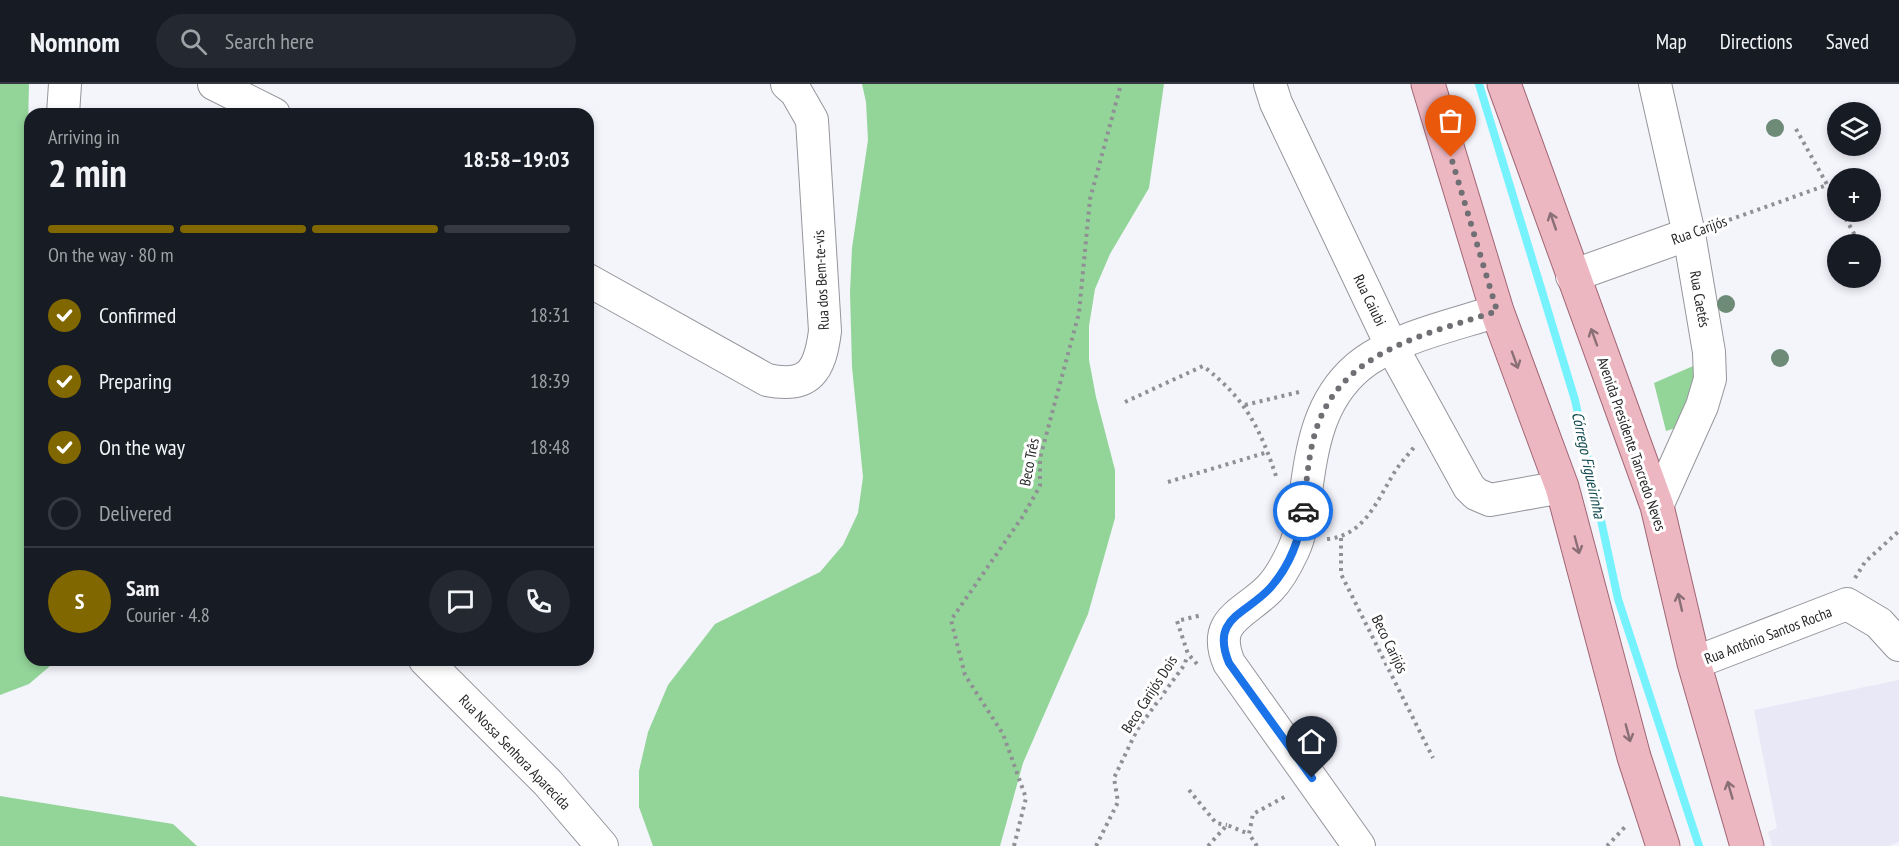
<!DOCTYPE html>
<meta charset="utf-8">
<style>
:root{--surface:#171b24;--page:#242831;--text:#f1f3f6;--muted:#9ea1a6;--line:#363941;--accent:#816700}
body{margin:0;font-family:"PT Sans Narrow",sans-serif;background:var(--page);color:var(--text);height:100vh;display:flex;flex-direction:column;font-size:22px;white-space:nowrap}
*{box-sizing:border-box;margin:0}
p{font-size:20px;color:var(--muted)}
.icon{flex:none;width:33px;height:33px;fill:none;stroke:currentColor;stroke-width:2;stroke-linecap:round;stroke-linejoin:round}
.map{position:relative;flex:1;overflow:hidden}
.drawer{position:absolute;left:24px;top:24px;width:570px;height:558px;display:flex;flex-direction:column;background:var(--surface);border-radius:18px;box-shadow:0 3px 9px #0003}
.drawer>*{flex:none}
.tools{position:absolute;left:1827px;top:18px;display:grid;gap:12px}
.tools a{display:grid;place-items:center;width:54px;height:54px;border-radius:50%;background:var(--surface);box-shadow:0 3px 9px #0003;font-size:30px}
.pin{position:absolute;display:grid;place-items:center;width:51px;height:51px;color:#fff;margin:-62px -26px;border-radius:50% 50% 50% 0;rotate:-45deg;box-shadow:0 0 6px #0007}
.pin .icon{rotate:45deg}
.courier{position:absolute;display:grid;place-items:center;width:60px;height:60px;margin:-30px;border:4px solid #1a73e8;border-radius:50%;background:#fff;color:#222;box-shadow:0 2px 8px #0007}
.headline em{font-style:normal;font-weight:700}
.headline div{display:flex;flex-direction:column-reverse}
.headline{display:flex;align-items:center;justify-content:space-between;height:102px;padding:0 24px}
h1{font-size:39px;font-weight:700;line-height:45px}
.bar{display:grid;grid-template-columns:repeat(4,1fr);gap:9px 6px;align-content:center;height:72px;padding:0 24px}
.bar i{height:8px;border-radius:4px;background:var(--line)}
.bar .on{background:var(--accent)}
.bar p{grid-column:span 4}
.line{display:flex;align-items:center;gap:15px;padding:0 24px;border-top:2px solid var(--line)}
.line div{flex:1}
.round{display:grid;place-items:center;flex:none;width:63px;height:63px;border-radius:32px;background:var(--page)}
ol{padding:0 24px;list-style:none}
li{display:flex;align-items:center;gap:18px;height:66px}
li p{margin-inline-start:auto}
li .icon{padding:6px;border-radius:50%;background:var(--accent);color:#fff;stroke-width:4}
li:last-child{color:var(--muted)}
li i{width:33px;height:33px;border:3px solid var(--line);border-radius:50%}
header{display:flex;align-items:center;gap:36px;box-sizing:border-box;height:84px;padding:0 30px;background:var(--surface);border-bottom:2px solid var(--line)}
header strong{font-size:28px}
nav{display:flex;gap:33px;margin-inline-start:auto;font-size:21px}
.search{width:420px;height:54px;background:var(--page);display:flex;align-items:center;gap:15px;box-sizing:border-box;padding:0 21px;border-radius:33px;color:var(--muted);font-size:22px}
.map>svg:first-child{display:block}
.built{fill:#e8e8f7}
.green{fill:#93d599}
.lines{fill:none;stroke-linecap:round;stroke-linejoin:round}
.stream{stroke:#75f2fc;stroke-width:8}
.minor-casing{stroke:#95959c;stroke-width:34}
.primary-casing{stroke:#a06673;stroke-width:35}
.path{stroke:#8f8f94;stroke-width:4;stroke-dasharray:3 4.5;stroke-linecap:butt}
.minor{stroke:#fff;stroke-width:32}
.primary{stroke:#edb7c2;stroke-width:33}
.tree{fill:#6e8b78}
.oneway{stroke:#8a7076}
.done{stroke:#6f6f74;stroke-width:6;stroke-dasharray:0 10.8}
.route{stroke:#1a73e8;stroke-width:8}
.labels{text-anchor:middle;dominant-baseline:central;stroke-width:6;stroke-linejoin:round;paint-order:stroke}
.street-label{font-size:15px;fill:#28282b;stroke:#fff}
.water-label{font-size:16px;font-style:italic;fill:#114a4f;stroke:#fff}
</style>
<header>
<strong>Nomnom</strong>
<div class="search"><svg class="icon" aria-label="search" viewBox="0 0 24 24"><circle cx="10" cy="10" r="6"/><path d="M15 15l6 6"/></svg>Search here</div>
<nav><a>Map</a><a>Directions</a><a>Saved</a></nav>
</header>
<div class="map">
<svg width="1899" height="762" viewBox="0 0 1899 762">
<rect width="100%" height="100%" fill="#f4f4fb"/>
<polygon class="built" points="1899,596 1899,758 1888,762 1772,762 1768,748 1777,744 1754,626"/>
<g class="green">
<polygon points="0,0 29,0 25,172 30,207 30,576 57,576 29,600 0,611"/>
<polygon points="862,0 1164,0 1149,104 1110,170 1095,205 1089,242 1089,276 1096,313 1115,386 1115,434 1088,530 1023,679 1000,762 653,762 639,723 639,687 648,648 668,601 715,540 820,488 843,461 858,429 863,393 852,283 850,208 852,164 868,56 866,18"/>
<polygon points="1700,279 1699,306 1676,344 1666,347 1654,299"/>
<polygon points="0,712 173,740 197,762 0,762"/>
</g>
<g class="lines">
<polyline class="stream" points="1479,0 1575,316 1618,515 1699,762"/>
<defs>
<g id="minor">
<polyline points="214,0 274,30"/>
<polyline points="1270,0 1276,19 1392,263 1469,403 1476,410 1490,416 1562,403"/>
<polyline points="1655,0 1689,150 1709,268 1710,295 1702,322 1657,422"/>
<polyline points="63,30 65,0"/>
<polyline points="1572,192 1689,150"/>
<path d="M588 196 767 296C810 305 820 286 825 247L812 36 796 8 787 0"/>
<polyline points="425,576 548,699 602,762"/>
<polyline points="1694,579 1847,520 1879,539 1899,561"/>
<path d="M1359 762 1229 579C1211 536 1243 531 1269 505 1279 495 1287 480 1293 467 1301 450 1303 432 1305 414 1312 364 1318 317 1358 283 1392 254 1455 241 1497 227"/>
</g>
<g id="primary">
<polyline points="1428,0 1497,227 1562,403 1634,673 1663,762"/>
<polyline points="1504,0 1657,422 1694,579 1747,762"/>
</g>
</defs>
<use href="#minor" class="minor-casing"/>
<use href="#primary" class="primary-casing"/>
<g class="path">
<polyline points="1796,45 1838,120"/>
<polyline points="1842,128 1856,153"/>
<polyline points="1715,141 1827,101"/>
<path d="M1125 318 1203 282C1246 315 1260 344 1277 395"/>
<polyline points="1245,321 1303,307"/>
<polyline points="1168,398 1268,368"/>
<polyline points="1341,454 1341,490 1433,674"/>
<path d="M1327 455C1364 452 1377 417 1394 389 1400 379 1408 371 1415 362"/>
<polyline points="1855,494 1865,478 1899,447"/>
<polyline points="1197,580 1188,570 1177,537 1202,531"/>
<polyline points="1189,706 1216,739 1227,741"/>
<polyline points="1014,762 1026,714 1003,650 965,591 951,536 1023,432 1040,402 1040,374 1079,229 1090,115 1121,0"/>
<polyline points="1096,762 1118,718 1114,694 1137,646 1185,580 1187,571"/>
<polyline points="1208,762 1227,741 1249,750"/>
<polyline points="1257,762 1249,750 1253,730 1288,711"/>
<polyline points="1607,762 1625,743"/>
</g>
<use href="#minor" class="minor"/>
<use href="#primary" class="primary"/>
</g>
<g class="tree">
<circle cx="1775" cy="44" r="9"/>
<circle cx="1726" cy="220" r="9"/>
<circle cx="1780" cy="274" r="9"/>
</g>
<defs><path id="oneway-shaft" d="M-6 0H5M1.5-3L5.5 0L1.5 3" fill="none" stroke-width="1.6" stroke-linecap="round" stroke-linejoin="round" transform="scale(1.5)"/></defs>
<g class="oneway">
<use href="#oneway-shaft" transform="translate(1553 137) rotate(-109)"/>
<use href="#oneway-shaft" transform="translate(1594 253) rotate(-110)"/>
<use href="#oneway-shaft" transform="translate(1515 276) rotate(70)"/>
<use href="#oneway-shaft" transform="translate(1577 461) rotate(75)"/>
<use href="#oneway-shaft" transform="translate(1680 518) rotate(-103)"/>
<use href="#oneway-shaft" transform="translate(1628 649) rotate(75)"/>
<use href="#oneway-shaft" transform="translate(1730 706) rotate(-106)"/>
</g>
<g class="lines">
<path class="done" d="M1303 427C1307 399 1308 367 1318 340 1346 265 1429 250 1497 227L1451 73"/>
<path class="route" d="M1303 427C1300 455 1290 481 1271 503 1246 531 1210 533 1229 579L1312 694"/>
</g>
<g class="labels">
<g class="street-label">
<text transform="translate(1699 146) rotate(-20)">Rua Carijós</text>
<text transform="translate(821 196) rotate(-93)">Rua dos Bem-te-vis</text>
<text transform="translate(1700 215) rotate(80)">Rua Caetés</text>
<text transform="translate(1370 216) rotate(64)">Rua Caiubi</text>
<text transform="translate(1632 360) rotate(71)">Avenida Presidente Tancredo Neves</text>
<text transform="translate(1029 378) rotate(-79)">Beco Três</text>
<text transform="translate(1768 551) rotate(-21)">Rua Antônio Santos Rocha</text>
<text transform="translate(1390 560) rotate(64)">Beco Carijós</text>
<text transform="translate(1149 610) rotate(-57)">Beco Carijós Dois</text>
<text transform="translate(515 668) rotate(46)">Rua Nossa Senhora Aparecida</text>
</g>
<g class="water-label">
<text transform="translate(1589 381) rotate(78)">Córrego Figueirinha</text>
</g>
</g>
</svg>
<div class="tools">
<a><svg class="icon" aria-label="layers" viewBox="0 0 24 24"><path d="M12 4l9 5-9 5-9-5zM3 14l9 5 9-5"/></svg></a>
<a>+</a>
<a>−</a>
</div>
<div class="pin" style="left:1451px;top:73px;background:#ea580c"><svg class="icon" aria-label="bag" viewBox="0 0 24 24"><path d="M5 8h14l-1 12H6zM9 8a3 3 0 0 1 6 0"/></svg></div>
<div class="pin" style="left:1312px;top:694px;background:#1f2937"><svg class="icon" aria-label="home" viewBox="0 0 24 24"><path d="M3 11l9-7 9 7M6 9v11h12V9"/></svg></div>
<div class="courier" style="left:1303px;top:427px"><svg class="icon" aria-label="car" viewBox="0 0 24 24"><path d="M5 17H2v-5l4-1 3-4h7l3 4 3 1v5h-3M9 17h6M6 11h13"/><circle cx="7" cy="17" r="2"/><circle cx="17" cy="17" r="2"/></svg></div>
<section class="drawer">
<div class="headline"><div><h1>2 min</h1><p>Arriving in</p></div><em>18:58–19:03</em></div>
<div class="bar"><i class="on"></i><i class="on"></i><i class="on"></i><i></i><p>On the way · 80 m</p></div>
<ol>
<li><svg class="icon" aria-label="check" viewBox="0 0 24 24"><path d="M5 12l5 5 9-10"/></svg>Confirmed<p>18:31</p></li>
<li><svg class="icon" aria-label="check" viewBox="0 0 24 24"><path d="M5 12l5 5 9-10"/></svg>Preparing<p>18:39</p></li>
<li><svg class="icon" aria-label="check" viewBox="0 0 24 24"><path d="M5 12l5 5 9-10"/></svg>On the way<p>18:48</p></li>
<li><i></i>Delivered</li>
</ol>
<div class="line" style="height:108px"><b class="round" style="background:var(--accent);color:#fff">S</b><div><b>Sam</b><p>Courier · 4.8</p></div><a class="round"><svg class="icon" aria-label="chat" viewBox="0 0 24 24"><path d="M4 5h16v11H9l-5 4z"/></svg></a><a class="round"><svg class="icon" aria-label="phone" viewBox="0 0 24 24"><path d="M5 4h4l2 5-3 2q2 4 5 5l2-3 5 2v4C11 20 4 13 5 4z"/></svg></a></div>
</section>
</div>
